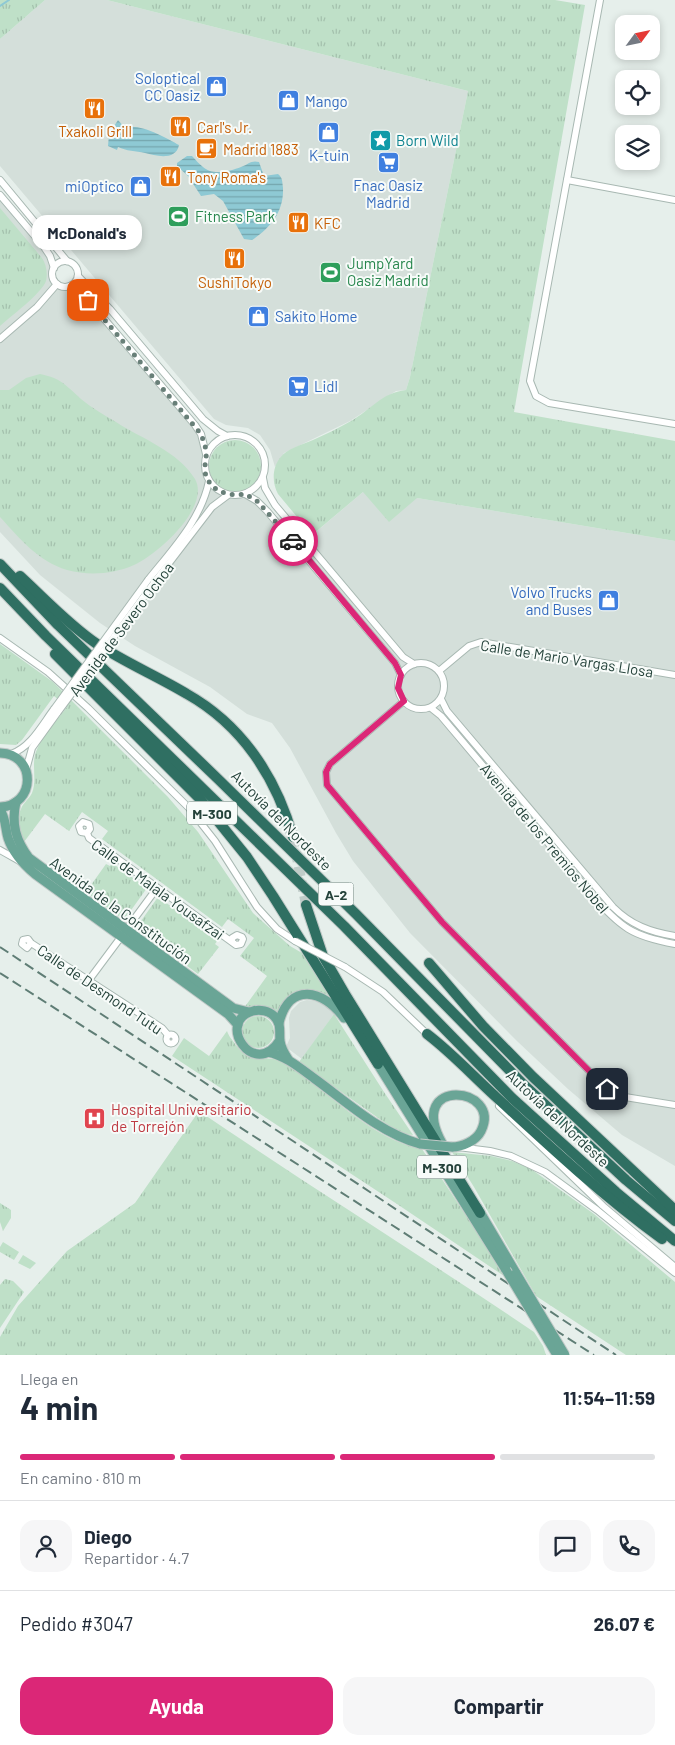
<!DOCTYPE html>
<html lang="es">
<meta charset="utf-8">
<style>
:root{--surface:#fff;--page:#f6f6f7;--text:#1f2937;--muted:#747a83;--line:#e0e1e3;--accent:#db2777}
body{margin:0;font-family:Barlow,sans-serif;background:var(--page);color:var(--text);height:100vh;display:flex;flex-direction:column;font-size:19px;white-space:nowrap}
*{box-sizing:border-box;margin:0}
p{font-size:16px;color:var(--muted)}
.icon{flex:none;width:28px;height:28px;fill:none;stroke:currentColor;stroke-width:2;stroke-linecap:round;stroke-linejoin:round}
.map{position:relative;height:1355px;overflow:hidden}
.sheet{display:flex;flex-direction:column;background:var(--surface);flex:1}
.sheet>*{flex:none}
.needle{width:32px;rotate:57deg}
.fabs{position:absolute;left:615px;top:15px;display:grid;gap:10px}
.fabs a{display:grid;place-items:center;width:45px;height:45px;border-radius:10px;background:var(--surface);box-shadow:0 2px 8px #0003;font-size:25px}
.pin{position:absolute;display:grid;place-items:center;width:42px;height:42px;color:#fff;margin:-21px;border-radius:10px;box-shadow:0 2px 8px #0006}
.courier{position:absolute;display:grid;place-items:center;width:50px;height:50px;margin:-25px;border:4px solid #db2777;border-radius:50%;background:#fff;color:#222;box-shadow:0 1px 6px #0007}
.bubble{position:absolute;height:35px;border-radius:15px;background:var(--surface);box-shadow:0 2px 8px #0003;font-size:16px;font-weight:700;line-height:35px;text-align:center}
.overview em{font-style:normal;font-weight:700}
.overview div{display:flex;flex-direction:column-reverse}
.overview{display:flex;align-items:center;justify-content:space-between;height:85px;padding:0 20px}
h1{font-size:32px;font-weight:700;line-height:38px}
.bar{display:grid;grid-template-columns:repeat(4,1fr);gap:8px 5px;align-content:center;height:60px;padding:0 20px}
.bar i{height:6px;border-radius:4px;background:var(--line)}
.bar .selected{background:var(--accent)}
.bar p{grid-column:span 4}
.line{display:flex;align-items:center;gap:12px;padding:0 20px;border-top:1px solid var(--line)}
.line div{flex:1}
.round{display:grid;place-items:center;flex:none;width:52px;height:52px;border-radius:15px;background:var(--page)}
.button{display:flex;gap:10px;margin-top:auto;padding:10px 20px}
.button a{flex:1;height:58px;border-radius:15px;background:var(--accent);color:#fff;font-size:20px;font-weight:700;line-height:58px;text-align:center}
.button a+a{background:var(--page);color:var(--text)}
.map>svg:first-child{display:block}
.built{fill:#d4dfda}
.grass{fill:url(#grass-tufts)}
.water{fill:url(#water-rules)}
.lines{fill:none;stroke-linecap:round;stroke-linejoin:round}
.stream{stroke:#8ec9d4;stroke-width:2}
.highway-tunnel{stroke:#bfccc8;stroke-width:10;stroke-dasharray:10 5;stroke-linecap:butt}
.minor-casing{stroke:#a8b8b2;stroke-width:8}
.major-casing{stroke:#c2cac8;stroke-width:11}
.highway-casing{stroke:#c2cac8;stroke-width:12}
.minor{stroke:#fff;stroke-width:6}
.major{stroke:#6aa596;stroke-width:9}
.highway{stroke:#2f6f62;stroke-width:10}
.rail{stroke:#5f7d75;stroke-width:2;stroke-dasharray:10 5;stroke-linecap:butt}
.minor-bridge-casing{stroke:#a8b8b2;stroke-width:8;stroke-linecap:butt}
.major-bridge-casing{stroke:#c2cac8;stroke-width:11;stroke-linecap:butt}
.minor-bridge{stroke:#fff;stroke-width:6}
.major-bridge{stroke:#6aa596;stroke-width:9}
.done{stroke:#687f78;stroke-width:5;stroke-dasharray:0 9}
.route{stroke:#db2777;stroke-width:6}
.labels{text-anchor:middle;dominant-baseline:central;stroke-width:4;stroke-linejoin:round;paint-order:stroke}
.shield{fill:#f7fbf9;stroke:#637a73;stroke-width:1}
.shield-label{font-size:14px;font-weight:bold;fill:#24423a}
.shop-label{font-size:15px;fill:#366cbe;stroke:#f7fbf9;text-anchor:end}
.food-label{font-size:15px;fill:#c56008;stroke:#f7fbf9;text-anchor:start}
.culture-label{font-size:15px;fill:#0d838f;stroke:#f7fbf9;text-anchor:start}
.leisure-label{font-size:15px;fill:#27864d;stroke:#f7fbf9;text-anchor:start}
.street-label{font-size:15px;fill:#24423a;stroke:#f7fbf9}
.health-label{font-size:15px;fill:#be3a42;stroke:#f7fbf9;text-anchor:start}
</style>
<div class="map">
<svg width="675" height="1355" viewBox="0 0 675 1355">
<defs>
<pattern id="grass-tufts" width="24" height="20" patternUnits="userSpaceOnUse" patternTransform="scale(1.25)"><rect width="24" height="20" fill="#bfe0c8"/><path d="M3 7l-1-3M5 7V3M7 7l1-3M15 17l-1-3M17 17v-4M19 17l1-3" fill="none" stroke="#a4c1ad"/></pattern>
<pattern id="water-rules" width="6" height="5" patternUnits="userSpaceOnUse" patternTransform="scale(1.25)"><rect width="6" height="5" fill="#8ec9d4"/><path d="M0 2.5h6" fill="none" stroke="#74a5ad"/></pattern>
</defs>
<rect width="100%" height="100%" fill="#e6efeb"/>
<g class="built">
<polygon points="45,0 107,0 468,91 410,377 406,390 396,391 350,421 284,453 275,467 270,450 260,435 248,428 226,425 214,419 0,166 0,39"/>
<polygon points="0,195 37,238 54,268 53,276 57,284 75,289 195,425 206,454 204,464 205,473 209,482 217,490 228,495 236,496 245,494 257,501 298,547 363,492 417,498 675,541 675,1166 622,1135 568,1089 518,1042 410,933 353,861 336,833 290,748 272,723 247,714 210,687 135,646 100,623 40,575 0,532"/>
<polygon points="307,1000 321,1002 334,1014 302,1059 286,1047 290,1038 289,1018 291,1011 300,1002"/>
</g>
<g class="grass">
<polygon points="0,0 45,0 0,39"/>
<path d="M107 0H555L585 5 514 412 675 441V541L417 498 389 522 363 492 312 535 278 494C272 483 272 468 280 458 287 448 302 445 313 440 326 434 339 428 351 421 372 409 381 393 406 390L410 377 468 91Z"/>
<path d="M0 208 42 258C46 264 48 273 46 281 42 293 10 317 0 326Z"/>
<path d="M40 374C44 375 50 376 54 378 64 382 73 392 81 399 92 408 104 415 116 422 142 439 178 451 195 479 211 507 157 555 134 565 114 574 89 576 67 570 38 561 20 539 0 517V390H9L26 378Z"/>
<circle cx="235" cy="466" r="26"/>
<path d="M0 644 53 682 168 797 198 832 253 913 290 946 302 953 331 997C320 991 304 986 293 995 287 999 283 1008 278 1014L263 1006 244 1008 267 976 240 956 254 938 228 919 222 927 102 839 108 831 82 812 69 831 45 814 24 842C20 832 15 820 21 809 23 803 29 799 32 793 37 781 32 767 35 755 39 740 57 720 67 707L54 696 22 740 16 745 0 744Z"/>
<polygon points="112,863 147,888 124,920 86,892 106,864 110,866"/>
<polygon points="158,897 218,940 215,944 219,947 198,974 136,928"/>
<polygon points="334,1014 384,1092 413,1135 405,1134 388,1125 299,1062"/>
<circle cx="258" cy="1032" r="16"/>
<path d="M227 1031C229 1037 232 1039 235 1044 255 1071 264 1050 285 1064 328 1090 371 1140 422 1149L475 1229 504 1276 397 1204 172 1056 184 1038 209 1056Z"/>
<path d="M199 1111C309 1186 423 1257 534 1332L543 1346 546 1355H0V1337L18 1306 67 1251 135 1203Z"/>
<polygon points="452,1152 491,1156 512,1161 531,1169 594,1214 675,1282 675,1355 626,1355 536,1296 474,1187"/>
<polygon points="0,1203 11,1210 11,1218 3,1231 0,1222"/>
<polygon points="3,1242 19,1252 14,1260 0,1252 0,1247"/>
<polygon points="23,1255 36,1263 30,1269 18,1263"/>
<polygon points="5,1279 13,1281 24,1292 0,1328 0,1285"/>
</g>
<g class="water">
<path d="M118 120 125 128C138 122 167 138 179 145 176 161 156 156 145 153 136 151 126 151 118 147L117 150 108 146 109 134Z"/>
<path d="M187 156H192C196 160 199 164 203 167 213 176 230 171 241 167 249 164 251 160 259 162L264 176 278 174C283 178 282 182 283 188 284 212 270 228 252 240L244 239 223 201 214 194 201 196 188 176 177 166V163Z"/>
</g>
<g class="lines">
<polyline class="stream" points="0,6 9,0"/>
<polyline class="highway-tunnel" points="293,837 306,905"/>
<defs>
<g id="minor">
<polyline points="600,0 530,381 536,396 549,403 675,424"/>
<polyline points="0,180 67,261"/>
<polyline points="567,180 675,200"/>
<polyline points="0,195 44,247 50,256 54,268"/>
<circle cx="65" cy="274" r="13"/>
<polyline points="78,276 110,309 203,419 218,431 227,436"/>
<polyline points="70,286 88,300 195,425 201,434 206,454"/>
<polyline points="0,339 37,307 57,284"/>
<circle cx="235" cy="465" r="30"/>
<polyline points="263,478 265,488 275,505 403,657 414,664"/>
<polyline points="245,494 257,501 267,511 395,663 401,675"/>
<path d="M148 580C172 550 201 520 209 481"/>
<polyline points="153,584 212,507 228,495"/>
<polyline points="0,638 48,672 88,708 189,808 215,841 257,907 277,929 295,941"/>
<circle cx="421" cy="686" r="23"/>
<polyline points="439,671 469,646 481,642 675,675"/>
<path d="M441 699 447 711 613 907C631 925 650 932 675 936"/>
<polyline points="404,701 330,764 326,772 327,785 442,922 607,1089 625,1097 675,1105"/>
<path d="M431 708 441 716 592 895C622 928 631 936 675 944"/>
<path d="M11 754C31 747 42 725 54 709"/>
<polyline points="26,770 32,748 58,712"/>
<polyline points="87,833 90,829 89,824 83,822 79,826 81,832 87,833 89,838 236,945 241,944 243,939 242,937 237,935 232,938 232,941"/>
<polyline points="0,850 23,863"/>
<polyline points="126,930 157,888"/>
<polyline points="31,943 27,948 22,944 23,940 28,939 31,943 162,1028 168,1035"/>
<polyline points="345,967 383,992 428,1035"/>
<polyline points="89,980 121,937"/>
<circle cx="171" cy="1039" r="4.5"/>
<polyline points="499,1106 603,1206 675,1267"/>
<polyline points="458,1147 490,1151 511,1156 545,1172 597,1210 675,1273"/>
</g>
<g id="major">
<path d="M0 753C37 754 36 806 0 807"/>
<path d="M16 802C11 824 16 841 29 858L233 1008 249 1012"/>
<path d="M0 810C6 818 5 828 8 838 13 853 23 864 35 874L228 1014 238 1025"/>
<path d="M279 1023C289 982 323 989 344 1018"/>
<path d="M280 1040C254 1081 215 1021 253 1011 260 1009 269 1011 274 1016 282 1024 279 1032 280 1041 281 1048 284 1053 288 1059"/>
<path d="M268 1052C286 1056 300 1068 315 1079 348 1103 380 1133 420 1144"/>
<polyline points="374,1058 506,1270"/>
<path d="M442 1143C405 1076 503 1086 481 1131 476 1141 462 1147 452 1147"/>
<polyline points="477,1207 516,1273"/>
</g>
<g id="highway">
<polyline points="0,564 58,625 218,779 356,914 524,1085 626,1180 675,1221"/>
<path d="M20 576C45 599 69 625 97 644 126 663 157 676 187 694 242 725 276 777 293 837"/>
<polyline points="0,588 46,636 344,926 512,1098 616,1192 675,1241"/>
<polyline points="55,654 200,799 247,857 273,896 378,1064"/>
<polyline points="306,905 323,956 345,994 480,1213"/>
<polyline points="429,963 483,1026 533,1077 675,1210"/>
<path d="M427 1034C452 1053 472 1075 495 1096 548 1145 603 1196 662 1239"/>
</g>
</defs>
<use href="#minor" class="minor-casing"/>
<use href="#major" class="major-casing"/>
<use href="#highway" class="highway-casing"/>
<use href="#minor" class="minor"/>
<use href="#major" class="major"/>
<use href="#highway" class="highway"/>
<g class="rail">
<polyline points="0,947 616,1355"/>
<polyline points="0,973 594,1355"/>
</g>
<defs>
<g id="minor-bridge">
<polyline points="54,709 148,580"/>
<polyline points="58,712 153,584"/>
<polyline points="295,941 345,967"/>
</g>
<g id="major-bridge">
<polyline points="420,1144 452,1147"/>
<polyline points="506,1270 557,1355"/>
<polyline points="516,1273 565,1355"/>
</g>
</defs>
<use href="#minor-bridge" class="minor-bridge-casing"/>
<use href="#major-bridge" class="major-bridge-casing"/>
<use href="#minor-bridge" class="minor-bridge"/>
<use href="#major-bridge" class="major-bridge"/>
</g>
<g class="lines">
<path class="done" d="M88 300 201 434C203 440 206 446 206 453 207 459 204 465 205 472 209 491 228 497 245 494L257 501 293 541"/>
<polyline class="route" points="293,541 395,663 401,675 398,688 404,701 330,764 326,772 327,785 442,922 607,1089"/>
</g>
<defs>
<symbol id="shop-square" viewBox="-11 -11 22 22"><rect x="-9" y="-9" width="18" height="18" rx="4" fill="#3f7fe0" stroke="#f7fbf9"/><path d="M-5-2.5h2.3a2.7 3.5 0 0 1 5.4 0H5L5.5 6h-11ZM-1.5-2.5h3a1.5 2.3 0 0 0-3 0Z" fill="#fff"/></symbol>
<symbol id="restaurant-square" viewBox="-11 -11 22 22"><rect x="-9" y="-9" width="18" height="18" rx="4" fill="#e8710a" stroke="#f7fbf9"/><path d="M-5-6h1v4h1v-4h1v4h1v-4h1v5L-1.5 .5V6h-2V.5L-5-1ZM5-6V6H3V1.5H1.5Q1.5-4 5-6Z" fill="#fff"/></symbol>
<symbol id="sight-square" viewBox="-11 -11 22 22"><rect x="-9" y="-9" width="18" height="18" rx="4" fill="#0f9aa8" stroke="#f7fbf9"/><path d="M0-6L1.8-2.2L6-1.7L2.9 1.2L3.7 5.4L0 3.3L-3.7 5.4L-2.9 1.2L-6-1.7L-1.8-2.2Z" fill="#fff"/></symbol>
<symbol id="cafe-square" viewBox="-11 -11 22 22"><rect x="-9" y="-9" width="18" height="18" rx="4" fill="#e8710a" stroke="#f7fbf9"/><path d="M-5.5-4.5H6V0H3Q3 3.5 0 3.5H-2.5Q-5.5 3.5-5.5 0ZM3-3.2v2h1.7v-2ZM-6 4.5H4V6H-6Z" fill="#fff"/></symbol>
<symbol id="supermarket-square" viewBox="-11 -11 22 22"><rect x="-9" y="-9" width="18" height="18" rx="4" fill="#3f7fe0" stroke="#f7fbf9"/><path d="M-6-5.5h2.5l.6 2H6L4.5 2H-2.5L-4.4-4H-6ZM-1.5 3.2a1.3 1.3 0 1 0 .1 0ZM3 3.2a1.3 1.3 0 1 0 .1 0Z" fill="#fff"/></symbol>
<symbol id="stadium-square" viewBox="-11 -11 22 22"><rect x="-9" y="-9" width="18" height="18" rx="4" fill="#2e9e5b" stroke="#f7fbf9"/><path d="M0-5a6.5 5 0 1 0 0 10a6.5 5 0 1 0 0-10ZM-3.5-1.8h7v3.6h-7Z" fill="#fff"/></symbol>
<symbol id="hospital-square" viewBox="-11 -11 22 22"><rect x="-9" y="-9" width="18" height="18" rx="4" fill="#e0444e" stroke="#f7fbf9"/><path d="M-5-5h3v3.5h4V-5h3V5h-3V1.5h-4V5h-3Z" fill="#fff"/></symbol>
</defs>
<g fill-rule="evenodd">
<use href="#shop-square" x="204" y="74" width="25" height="25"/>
<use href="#shop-square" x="276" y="88" width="25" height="25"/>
<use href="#restaurant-square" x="82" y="96" width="25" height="25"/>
<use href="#restaurant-square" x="168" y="114" width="25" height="25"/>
<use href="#shop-square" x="316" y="120" width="25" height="25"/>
<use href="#sight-square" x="368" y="128" width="25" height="25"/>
<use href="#cafe-square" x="194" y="136" width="25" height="25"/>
<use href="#supermarket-square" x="376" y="150" width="25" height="25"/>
<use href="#restaurant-square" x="158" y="164" width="25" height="25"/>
<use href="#shop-square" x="128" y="174" width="25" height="25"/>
<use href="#stadium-square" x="166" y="204" width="25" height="25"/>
<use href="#restaurant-square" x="286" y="210" width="25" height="25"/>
<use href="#restaurant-square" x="222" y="246" width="25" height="25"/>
<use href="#stadium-square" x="318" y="260" width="25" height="25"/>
<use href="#shop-square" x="246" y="304" width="25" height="25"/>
<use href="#supermarket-square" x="286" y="374" width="25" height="25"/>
<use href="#shop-square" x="596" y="588" width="25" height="25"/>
<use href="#hospital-square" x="82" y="1106" width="25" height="25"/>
</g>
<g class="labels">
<g class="shield">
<rect x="187" y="801.5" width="50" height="23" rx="4"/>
<rect x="318.5" y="882.5" width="35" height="23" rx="4"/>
<rect x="417" y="1155.5" width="50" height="23" rx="4"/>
</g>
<g class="shield-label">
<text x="212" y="813">M-300</text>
<text x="336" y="894">A-2</text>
<text x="442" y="1167">M-300</text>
</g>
<g class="shop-label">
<text x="200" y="78">Soloptical<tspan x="200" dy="17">CC Oasiz</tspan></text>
<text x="305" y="101" text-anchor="start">Mango</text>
<text x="329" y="155" text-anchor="middle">K-tuin</text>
<text x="388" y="185" text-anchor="middle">Fnac Oasiz<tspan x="388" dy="17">Madrid</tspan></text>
<text x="124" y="186">miOptico</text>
<text x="275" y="316" text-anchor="start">Sakito Home</text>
<text x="314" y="386" text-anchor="start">Lidl</text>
<text x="592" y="592">Volvo Trucks<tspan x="592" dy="17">and Buses</tspan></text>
</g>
<g class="food-label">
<text x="197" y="127">Carl's Jr.</text>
<text x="95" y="131" text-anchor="middle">Txakoli Grill</text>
<text x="223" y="149">Madrid 1883</text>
<text x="187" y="177">Tony Roma's</text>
<text x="314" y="223">KFC</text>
<text x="235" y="282" text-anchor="middle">SushiTokyo</text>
</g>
<g class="culture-label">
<text x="396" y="140">Born Wild</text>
</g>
<g class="leisure-label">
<text x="195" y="216">Fitness Park</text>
<text x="347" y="263">JumpYard<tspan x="347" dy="17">Oasiz Madrid</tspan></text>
</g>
<g class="street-label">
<text transform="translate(121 629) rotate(-53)">Avenida de Severo Ochoa</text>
<text transform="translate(567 658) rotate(9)">Calle de Mario Vargas Llosa</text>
<text transform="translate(282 820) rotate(45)">Autovía del Nordeste</text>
<text transform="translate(545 838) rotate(50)">Avenida de los Premios Nobel</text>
<text transform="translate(158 889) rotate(36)">Calle de Malala Yousafzai</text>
<text transform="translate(121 910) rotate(36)">Avenida de la Constitución</text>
<text transform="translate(100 989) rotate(34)">Calle de Desmond Tutu</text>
<text transform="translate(558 1118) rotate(43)">Autovía del Nordeste</text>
</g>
<g class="health-label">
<text x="111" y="1109">Hospital Universitario<tspan x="111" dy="17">de Torrejón</tspan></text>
</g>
</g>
</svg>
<div class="fabs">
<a><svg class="needle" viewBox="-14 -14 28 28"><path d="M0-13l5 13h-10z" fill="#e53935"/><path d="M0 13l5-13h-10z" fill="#747a83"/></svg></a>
<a><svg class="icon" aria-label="locate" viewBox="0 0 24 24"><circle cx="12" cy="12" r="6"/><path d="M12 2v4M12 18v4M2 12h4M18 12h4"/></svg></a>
<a><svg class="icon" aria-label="layers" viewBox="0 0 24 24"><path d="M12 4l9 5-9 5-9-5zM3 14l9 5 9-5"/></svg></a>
</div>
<div class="pin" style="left:88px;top:300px;background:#ea580c"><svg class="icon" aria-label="bag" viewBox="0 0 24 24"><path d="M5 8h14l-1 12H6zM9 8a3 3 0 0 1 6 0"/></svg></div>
<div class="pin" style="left:607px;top:1089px;background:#1f2937"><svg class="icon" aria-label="home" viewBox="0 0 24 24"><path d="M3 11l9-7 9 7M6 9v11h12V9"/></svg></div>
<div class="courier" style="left:293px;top:541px"><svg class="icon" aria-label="car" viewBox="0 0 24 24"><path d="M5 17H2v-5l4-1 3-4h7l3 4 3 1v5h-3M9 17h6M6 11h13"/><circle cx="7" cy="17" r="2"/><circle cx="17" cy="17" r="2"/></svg></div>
<div class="bubble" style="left:32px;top:215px;width:110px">McDonald's</div>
</div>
<section class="sheet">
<div class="overview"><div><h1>4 min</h1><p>Llega en</p></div><em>11:54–11:59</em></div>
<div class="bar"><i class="selected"></i><i class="selected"></i><i class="selected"></i><i></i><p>En camino · 810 m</p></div>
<div class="line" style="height:90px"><a class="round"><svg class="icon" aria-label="person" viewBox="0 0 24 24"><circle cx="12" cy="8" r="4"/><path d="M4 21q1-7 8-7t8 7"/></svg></a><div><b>Diego</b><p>Repartidor · 4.7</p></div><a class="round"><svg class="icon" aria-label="chat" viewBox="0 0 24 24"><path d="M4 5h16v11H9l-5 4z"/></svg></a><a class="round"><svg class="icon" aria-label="phone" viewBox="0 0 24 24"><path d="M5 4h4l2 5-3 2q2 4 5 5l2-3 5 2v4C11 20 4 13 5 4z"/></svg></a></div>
<div class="line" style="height:65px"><div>Pedido #3047</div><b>26.07 €</b></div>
<div class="button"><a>Ayuda</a><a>Compartir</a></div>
</section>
